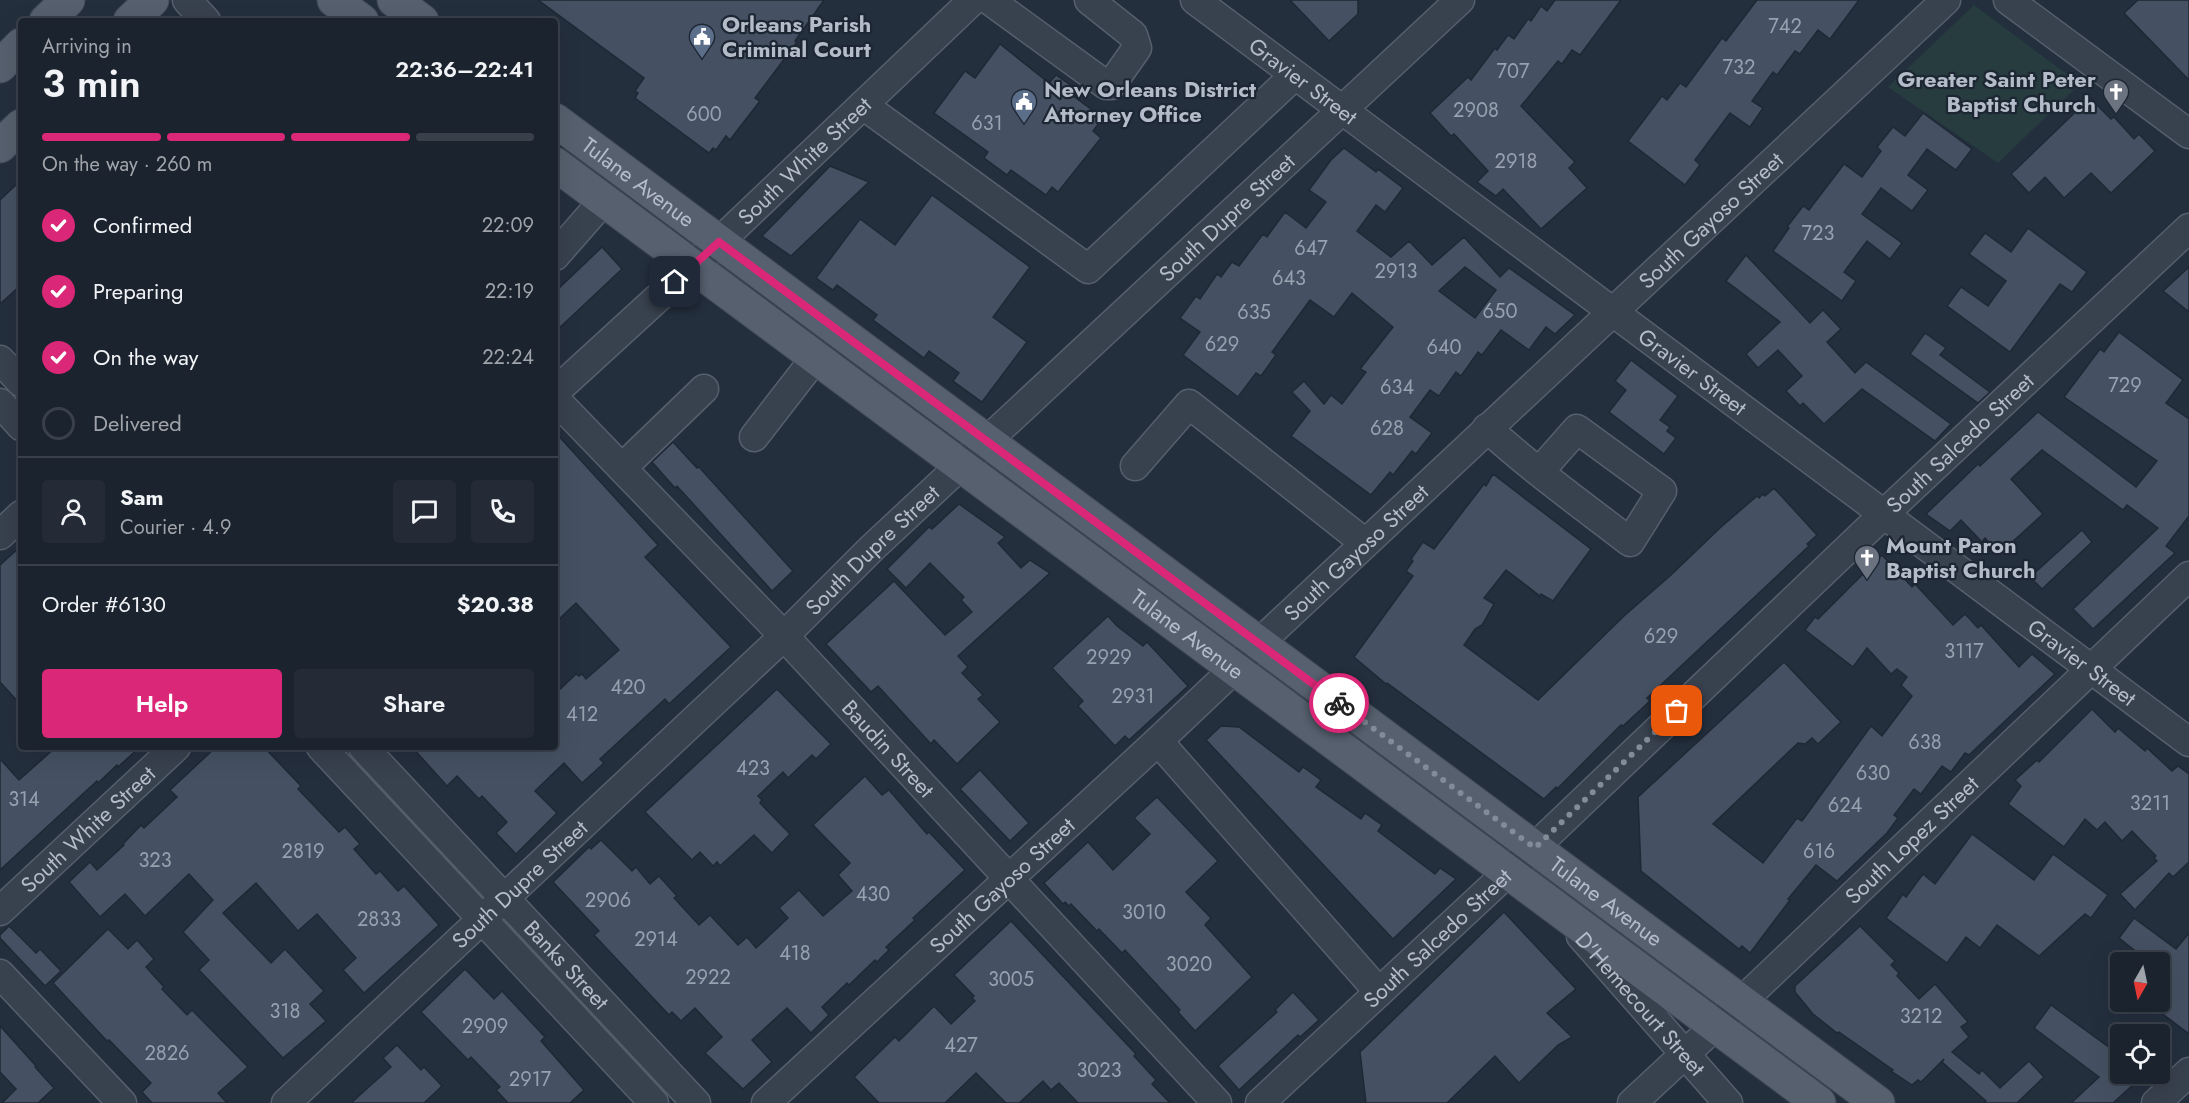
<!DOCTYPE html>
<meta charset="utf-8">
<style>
:root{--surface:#1b232e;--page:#242b36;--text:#f1f3f6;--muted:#a0a4aa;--line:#39404a;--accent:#db2777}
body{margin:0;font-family:Jost,sans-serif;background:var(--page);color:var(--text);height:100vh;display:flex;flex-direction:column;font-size:22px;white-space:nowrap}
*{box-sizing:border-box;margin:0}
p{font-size:20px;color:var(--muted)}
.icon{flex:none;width:33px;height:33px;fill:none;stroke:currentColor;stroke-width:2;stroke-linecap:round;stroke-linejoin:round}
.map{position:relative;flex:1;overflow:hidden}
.details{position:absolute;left:18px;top:18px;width:540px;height:732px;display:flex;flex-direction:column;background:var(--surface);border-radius:6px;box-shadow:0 6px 24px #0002,0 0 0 2px var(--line)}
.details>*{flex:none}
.needle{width:39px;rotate:189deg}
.fabs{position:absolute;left:2110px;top:952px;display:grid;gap:12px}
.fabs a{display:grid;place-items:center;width:60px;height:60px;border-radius:6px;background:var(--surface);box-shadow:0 6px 24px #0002,0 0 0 2px var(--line);font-size:30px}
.pin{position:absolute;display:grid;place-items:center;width:51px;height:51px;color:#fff;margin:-26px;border-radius:12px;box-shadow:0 3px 9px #0006}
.courier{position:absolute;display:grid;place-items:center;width:60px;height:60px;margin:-30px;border:4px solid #db2777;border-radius:50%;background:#fff;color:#222;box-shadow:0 2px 8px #0007}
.summary em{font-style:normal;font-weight:600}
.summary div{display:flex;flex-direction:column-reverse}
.summary{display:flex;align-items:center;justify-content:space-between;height:102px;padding:0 24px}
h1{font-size:39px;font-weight:600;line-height:45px}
.bar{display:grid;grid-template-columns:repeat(4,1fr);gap:9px 6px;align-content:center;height:72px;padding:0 24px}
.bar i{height:8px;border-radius:4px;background:var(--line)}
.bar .current{background:var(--accent)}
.bar p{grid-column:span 4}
.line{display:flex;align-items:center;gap:15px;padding:0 24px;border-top:2px solid var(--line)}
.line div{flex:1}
.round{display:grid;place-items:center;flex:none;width:63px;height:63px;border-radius:6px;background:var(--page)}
ol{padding:0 24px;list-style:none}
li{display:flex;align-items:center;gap:18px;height:66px}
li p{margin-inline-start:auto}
li .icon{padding:6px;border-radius:50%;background:var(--accent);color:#fff;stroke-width:4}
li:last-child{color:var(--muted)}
li i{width:33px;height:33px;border:3px solid var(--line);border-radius:50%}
.action{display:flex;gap:12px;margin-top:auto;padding:12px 24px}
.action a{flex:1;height:69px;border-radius:6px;background:var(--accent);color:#fff;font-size:24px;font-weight:600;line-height:69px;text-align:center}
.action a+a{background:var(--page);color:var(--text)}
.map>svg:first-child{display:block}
.green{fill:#263c3f}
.building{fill:#455162;stroke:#1f2835;stroke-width:1.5;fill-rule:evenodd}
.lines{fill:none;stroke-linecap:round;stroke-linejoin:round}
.minor-casing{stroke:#565f6c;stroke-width:31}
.major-casing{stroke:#414a57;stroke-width:35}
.minor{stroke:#38414e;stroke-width:28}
.major{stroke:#56606e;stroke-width:33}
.done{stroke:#828b98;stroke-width:6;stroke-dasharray:0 10.8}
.route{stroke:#db2777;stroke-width:8}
.labels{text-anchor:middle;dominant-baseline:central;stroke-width:4.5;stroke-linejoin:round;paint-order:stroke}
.number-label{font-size:20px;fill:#98a1af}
.poi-label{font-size:22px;font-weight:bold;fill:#b4bcc9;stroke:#1d2633;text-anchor:start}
.street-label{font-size:22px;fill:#b4bcc9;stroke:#1d2633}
</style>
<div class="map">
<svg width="2189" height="1103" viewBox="0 0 2189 1103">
<rect width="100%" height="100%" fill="#242f3e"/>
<polygon class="green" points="1974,5 2080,84 1998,163 1888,87"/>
<g class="building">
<polygon points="538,0 824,0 795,41 797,42 755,98 760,101 736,132 730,140 726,136 716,150 713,148 709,153 635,98 638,93 635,91 644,78"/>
<polygon points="1290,0 1358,0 1358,14 1329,41"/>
<polygon points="1555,0 1621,0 1580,55 1572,50 1562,64 1558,61 1521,106 1575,162 1569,168 1587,188 1541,229 1503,189 1496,196 1477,182 1488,171 1454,134 1451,136 1430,113 1468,77 1471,80 1495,48 1497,50 1508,35 1514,39 1528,19 1531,21 1541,6 1547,11"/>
<polygon points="1757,0 1859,0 1830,39 1818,30 1800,54 1795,51 1777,75 1773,72 1752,101 1763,108 1750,127 1730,113 1695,160 1700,165 1685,185 1628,141 1662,96 1667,100 1680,83 1686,87 1722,38 1726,41"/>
<polygon points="2138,0 2189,0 2189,80 2124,13"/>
<polygon points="1000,44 1049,83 1056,75 1072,86 1068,92 1103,118 1093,131 1101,138 1058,192 1052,187 1046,195 1011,170 1007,175 984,158 988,152 934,113 965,71 975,78"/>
<polygon points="2090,98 2111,119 2114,117 2134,139 2139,134 2155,151 2111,193 2091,173 2064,198 2045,177 2029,193 2011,174"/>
<polygon points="1923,113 1972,149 1956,170 1927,149 1908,175 1928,190 1912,211 1881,188 1862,214 1902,243 1890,259 1867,241 1844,272 1856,281 1842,301 1773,251 1789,228 1787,227 1803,206 1809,210 1844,164 1862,177 1881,151 1877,147 1893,127 1905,136"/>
<path d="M1344 148 1376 172 1378 169 1403 188 1385 212 1376 205 1357 231 1391 257 1409 241 1432 265 1464 237 1500 277 1509 268 1575 315 1555 334 1546 327 1529 350 1501 330 1482 355 1478 352 1461 376 1456 372 1439 396 1430 390 1410 417 1432 433 1416 454 1412 451 1393 475 1390 472 1371 495 1291 436 1310 411 1292 392 1304 381 1324 404 1331 395 1342 404 1366 372 1360 369 1393 327 1352 293 1334 317 1310 300 1272 352 1276 355 1261 376 1256 373 1238 397 1183 355 1200 332 1180 318 1196 296 1200 299 1217 274 1221 277 1232 262 1239 266 1263 234 1267 237 1285 212 1306 228 1326 202 1309 190 1331 160ZM1465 267 1496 290 1475 318 1439 291Z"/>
<polygon points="830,166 869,182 791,256 762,236"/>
<polygon points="21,180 21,285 0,304 0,200"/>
<polygon points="932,195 1030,267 993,317 1027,342 982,402 953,381 959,373 929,351 924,358 873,320 877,315 837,285 833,290 816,278 860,219 895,245"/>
<polygon points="2028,228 2087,272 2072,292 2060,284 2010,352 1947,306 1961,287 1988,306 2006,281 1969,254 1985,233 2011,252"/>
<polygon points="602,247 622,269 555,332 555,292"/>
<polygon points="1746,255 1810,323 1823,310 1841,329 1827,342 1855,373 1866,362 1951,424 1935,441 1862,389 1824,424 1803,403 1800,406 1786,391 1802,376 1778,350 1758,368 1746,354 1780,322 1726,281"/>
<polygon points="2189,267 2189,312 2163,291"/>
<polygon points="2119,332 2183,380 2166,403 2189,419 2189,516 2166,546 2175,553 2093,629 2073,609 2158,528 2127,505 2123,510 2042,450 2011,479 2043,514 1999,554 1985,538 1982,542 1961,520 1950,531 1926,514 1978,464 1980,466 2038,412 2136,487 2157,461 2064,397 2100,349 2104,352"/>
<polygon points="1925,333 1946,348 1940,355 1990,392 1978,403 1910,354"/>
<polygon points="1631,360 1678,396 1660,420 1670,427 1667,431 1676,438 1664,454 1609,412 1626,390 1615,381"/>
<polygon points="555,432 658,545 645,557 731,647 669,704 665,699 600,759 604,763 582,783 564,763 535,791 557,813 516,854 496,833 507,822 482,796 479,799 457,776 447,786 412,747 555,747 555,694 576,674 579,676 582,674 586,679 619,650 576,603 555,623"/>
<polygon points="673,442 697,468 699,467 793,571 772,591 677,486 675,488 652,462"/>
<polygon points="1493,474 1591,549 1553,601 1541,594 1540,596 1506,570 1484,598 1494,604 1482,625 1475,629 1464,645 1538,700 1624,616 1671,575 1721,527 1757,496 1759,498 1763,494 1765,496 1774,488 1817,535 1807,544 1809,546 1647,698 1650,701 1623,726 1621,725 1557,789 1556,787 1544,799 1387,683 1386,684 1354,657 1413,576 1406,571 1413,561 1411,559 1423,542 1434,549 1484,484 1486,486"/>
<polygon points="959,504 1005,537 998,543 1021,568 1030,560 1050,573 958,656 968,667 962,673 983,695 978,699 1000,722 957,764 934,740 931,744 878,686 871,692 826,644 894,581 945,635 972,612 961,600 964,597 930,563 906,588 887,569 929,527 932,529"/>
<polygon points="2082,530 2092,542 2042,589 2030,577"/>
<polygon points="21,546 21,705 0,682 0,565"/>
<polygon points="1882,555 1912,587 1915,584 1953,625 1965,614 1978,628 1981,625 2019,667 2032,654 2055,674 1969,755 1965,753 1951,772 1942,766 1921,794 1914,789 1894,815 1898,818 1887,833 1837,881 1816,865 1788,899 1790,900 1750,953 1742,946 1739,949 1641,871 1638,797 1784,662 1841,722 1818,744 1812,738 1805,744 1798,743 1713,824 1763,863 1797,818 1802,821 1871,726 1882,736 1912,696 1901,685 1907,677 1897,669 1891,674 1867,648 1853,667 1805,630 1815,617 1818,619"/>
<polygon points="1108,616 1117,626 1143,646 1147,642 1188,686 1129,740 1125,736 1115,746 1078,706 1083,701 1052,668"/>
<polygon points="777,689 831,744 816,759 812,755 788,778 783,772 758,796 762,800 760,803 790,834 772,853 754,835 720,866 717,862 713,866 700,852 692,860 645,812"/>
<polygon points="2092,709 2115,732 2118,728 2145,751 2147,748 2172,771 2178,766 2189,774 2189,862 2173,877 2169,873 2135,910 2120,894 2157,861 2154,858 2156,856 2132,831 2122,841 2105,822 2097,830 2085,819 2064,847 2008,804 2021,786 2015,780 2037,760 2039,762"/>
<polygon points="1221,726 1239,727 1299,772 1303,767 1321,780 1316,787 1361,819 1365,813 1382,825 1378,831 1435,874 1440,868 1456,879 1393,939 1206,740"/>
<polygon points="56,747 140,747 118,767 117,765 98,783 97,781 0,870 0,759 19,780"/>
<polygon points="216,747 264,747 301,786 298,789 339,832 345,827 360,844 354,849 376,874 380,871 398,891 404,886 439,925 364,993 343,970 356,958 317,914 298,931 256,883 223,913 271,963 285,949 324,991 310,1004 326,1021 283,1058 199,970 209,960 183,932 213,900 189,874 145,916 125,894 100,917 69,882 90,862 97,870 124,845 123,844 141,825 144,828 177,797 170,790"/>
<polygon points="980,770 1029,823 1010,841 960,789"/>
<polygon points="865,776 882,795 889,790 927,834 929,832 965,870 913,918 915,920 886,947 889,950 877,962 875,960 849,985 847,983 822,1007 829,1015 811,1033 787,1008 752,1040 772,1062 743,1089 705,1053 722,1037 695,1008 681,1021 672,1012 669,1015 594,935 599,931 553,882 589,847 591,849 601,840 632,871 636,867 650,884 659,876 677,896 674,898 699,925 710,915 738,945 747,937 756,948 788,918 779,908 799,890 823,916 852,891 838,875 850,863 813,825"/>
<polygon points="1157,797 1218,861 1186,892 1211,918 1205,925 1252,977 1195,1031 1178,1012 1180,1010 1125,950 1122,953 1099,929 1097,931 1071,904 1069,906 1065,902 1063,904 1044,883 1088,842 1113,870 1150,834 1134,818"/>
<polygon points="1972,834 2034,880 2053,854 2108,895 2091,918 2085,914 2039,956 1997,925 1980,948 1966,937 1947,963 1886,918 1903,894 1906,897 1923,874 1935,884"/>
<polygon points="1504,912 1576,989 1547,1013 1572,1037 1558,1045 1519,1083 1495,1056 1447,1103 1366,1103 1360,1052"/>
<polygon points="2134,918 2176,949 2189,933 2189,1034 2160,1012 2160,963 2130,963 2138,953 2119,938"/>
<polygon points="1011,921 1136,1054 1134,1056 1156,1080 1152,1084 1170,1103 1078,1103 1059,1083 1051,1090 1043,1081 1019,1103 1006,1103 976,1073 945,1103 879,1103 854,1077 895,1037 899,1041 934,1006 951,1024 975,1001 972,998 974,996 954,975"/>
<polygon points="9,926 36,953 40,949 61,971 45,986 0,938 0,935"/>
<polygon points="1860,926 1895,961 1891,965 1899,973 1897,976 1919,999 1935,984 1968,1022 1961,1027 1969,1037 1952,1052 1979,1074 1982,1070 2000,1088 2029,1061 2044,1077 2017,1103 1984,1103 1986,1101 1942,1062 1944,1059 1921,1082 1918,1080 1912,1085 1891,1071 1893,1070 1839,1032 1837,1033 1813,1014 1795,992 1795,986"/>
<polygon points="108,929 128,949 137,940 154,959 146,967 164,987 162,989 187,1015 192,1010 248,1067 218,1093 227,1103 152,1103 142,1092 151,1083 109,1040 107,1041 53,983"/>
<polygon points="465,969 494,999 502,991 545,1037 541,1041 584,1090 570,1103 508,1103 496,1090 500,1087 471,1057 468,1060 421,1012"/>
<polygon points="1293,992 1319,1020 1300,1037 1298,1035 1239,1090 1218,1066 1277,1012 1275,1010"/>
<polygon points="2051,1005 2121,1056 2121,1074 2145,1074 2113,1103 2071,1103 2099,1077 2034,1028"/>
<polygon points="0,1026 36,1066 35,1067 54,1088 38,1103 2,1103 16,1089 0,1072"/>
<polygon points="397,1045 421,1070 424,1067 442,1086 424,1103 351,1103 391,1067 383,1058"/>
</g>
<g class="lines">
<defs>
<g id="minor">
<polyline points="187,0 206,21"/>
<polyline points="989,0 1106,85 1111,85 1137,48 1133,35 1089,0"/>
<path id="s1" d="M1195 0 2189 742"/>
<polyline points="2008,0 2189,134"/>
<polyline points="863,105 1088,269 1295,75"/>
<polyline points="555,256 604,200"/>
<polyline points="0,360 21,382"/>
<path id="s2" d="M555 392 719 242 973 0"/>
<path id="s3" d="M555 399 784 636 1217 1103"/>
<polyline points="0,403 21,426"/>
<path d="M1487 428C1532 469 1582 505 1630 542L1662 491 1577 429 1539 472"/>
<polyline points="754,437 816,357"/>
<polyline points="1135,466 1189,404 1365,543"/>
<polyline points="622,468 704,389"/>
<polyline points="0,535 21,515"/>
<polyline points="1158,741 1379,992"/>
<polyline points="321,747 654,1103"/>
<path id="s4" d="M363 747 696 1103"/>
<path id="s5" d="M0 911 176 747"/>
<path id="s6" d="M1581 936 1728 1103"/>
<polyline points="0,974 122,1103"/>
<path id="s7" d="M286 1103 784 636 872 548 1460 0"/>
<path id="s8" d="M766 1103 1158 741 1235 668 1259 643 1946 0"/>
<path id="s9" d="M1260 1103 1535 847 1884 514 2189 228"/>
<path id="s10" d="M1632 1103 1741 1002 2189 576"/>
<polyline points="2156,1103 2189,1072"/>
</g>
<g id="major">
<polyline points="334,0 362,21"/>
<polyline points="394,0 422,21"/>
<polyline points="46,21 68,0"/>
<polyline points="130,21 152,0"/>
<polyline points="0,66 21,45"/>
<path id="s11" d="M555 120 1878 1103"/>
<polyline points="0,146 21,126"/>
<path id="s12" d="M555 164 1819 1103"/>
</g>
</defs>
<use href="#minor" class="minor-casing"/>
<use href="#major" class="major-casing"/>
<use href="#minor" class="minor"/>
<use href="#major" class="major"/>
</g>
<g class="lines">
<polyline class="done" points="1339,703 1535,848 1677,711"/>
<polyline class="route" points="675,282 719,242 1339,703"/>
</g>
<defs>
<symbol id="civic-pin" viewBox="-11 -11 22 30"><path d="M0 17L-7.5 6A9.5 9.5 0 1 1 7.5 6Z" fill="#5c6f8a" stroke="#1d2633"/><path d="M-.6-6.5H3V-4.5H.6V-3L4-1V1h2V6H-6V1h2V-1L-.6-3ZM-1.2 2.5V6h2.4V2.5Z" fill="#fff"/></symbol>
<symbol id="church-pin" viewBox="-11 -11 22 30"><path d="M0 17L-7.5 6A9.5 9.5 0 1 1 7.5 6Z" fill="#6b7280" stroke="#1d2633"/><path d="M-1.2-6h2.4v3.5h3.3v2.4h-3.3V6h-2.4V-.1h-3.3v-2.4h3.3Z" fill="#fff"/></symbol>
</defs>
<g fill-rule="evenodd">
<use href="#civic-pin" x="687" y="22" width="30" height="40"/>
<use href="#church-pin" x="2101" y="77" width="30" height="40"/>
<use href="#civic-pin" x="1009" y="87" width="30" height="40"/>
<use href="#church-pin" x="1852" y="543" width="30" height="40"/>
</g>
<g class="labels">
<g class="number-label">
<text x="1785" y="26">742</text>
<text x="1739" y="67">732</text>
<text x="1513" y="71">707</text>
<text x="1476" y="110">2908</text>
<text x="704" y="114">600</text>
<text x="987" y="123">631</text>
<text x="1516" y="161">2918</text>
<text x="1818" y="233">723</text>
<text x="1311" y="248">647</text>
<text x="1396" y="271">2913</text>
<text x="1289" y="278">643</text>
<text x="1500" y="311">650</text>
<text x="1254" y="312">635</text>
<text x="1222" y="344">629</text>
<text x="1444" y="347">640</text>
<text x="2125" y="385">729</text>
<text x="1397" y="387">634</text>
<text x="1387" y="428">628</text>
<text x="1661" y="636">629</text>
<text x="1964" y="651">3117</text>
<text x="1109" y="657">2929</text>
<text x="628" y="687">420</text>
<text x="1133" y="696">2931</text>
<text x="582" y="714">412</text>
<text x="1925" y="742">638</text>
<text x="753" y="768">423</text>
<text x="1873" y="773">630</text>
<text x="24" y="799">314</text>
<text x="2150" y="803">3211</text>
<text x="1845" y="805">624</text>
<text x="303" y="851">2819</text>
<text x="1819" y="851">616</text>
<text x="155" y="860">323</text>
<text x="873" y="894">430</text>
<text x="608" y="900">2906</text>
<text x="1144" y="912">3010</text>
<text x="379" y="919">2833</text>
<text x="656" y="939">2914</text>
<text x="795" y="953">418</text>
<text x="1189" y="964">3020</text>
<text x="708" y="977">2922</text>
<text x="1011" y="979">3005</text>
<text x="285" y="1011">318</text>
<text x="1921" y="1016">3212</text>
<text x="485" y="1026">2909</text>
<text x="961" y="1045">427</text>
<text x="167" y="1053">2826</text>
<text x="1099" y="1070">3023</text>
<text x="530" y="1079">2917</text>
</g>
<g class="poi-label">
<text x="722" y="24">Orleans Parish<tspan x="722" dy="25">Criminal Court</tspan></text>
<text x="2096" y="79" text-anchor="end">Greater Saint Peter<tspan x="2096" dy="25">Baptist Church</tspan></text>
<text x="1044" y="89">New Orleans District<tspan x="1044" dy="25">Attorney Office</tspan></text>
<text x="1886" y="545">Mount Paron<tspan x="1886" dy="25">Baptist Church</tspan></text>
</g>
<g class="street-label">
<text stroke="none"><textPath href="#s1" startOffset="135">Gravier Street</textPath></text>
<text stroke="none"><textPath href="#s2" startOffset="340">South White Street</textPath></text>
<text stroke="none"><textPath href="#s11" startOffset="104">Tulane Avenue</textPath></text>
<text stroke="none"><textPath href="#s7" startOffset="1292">South Dupre Street</textPath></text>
<text stroke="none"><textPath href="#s8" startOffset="1293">South Gayoso Street</textPath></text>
<text stroke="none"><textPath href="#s1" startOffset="621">Gravier Street</textPath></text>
<text stroke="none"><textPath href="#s9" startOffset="962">South Salcedo Street</textPath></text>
<text stroke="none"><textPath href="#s7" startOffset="806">South Dupre Street</textPath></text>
<text stroke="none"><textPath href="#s8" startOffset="807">South Gayoso Street</textPath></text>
<text stroke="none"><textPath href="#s12" startOffset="788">Tulane Avenue</textPath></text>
<text stroke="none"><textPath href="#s1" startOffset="1107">Gravier Street</textPath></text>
<text stroke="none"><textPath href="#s3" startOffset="483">Baudin Street</textPath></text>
<text stroke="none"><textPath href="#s5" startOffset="120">South White Street</textPath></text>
<text stroke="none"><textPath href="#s10" startOffset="384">South Lopez Street</textPath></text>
<text stroke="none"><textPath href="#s7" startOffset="320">South Dupre Street</textPath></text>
<text stroke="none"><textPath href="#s8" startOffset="321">South Gayoso Street</textPath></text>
<text stroke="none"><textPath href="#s11" startOffset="1310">Tulane Avenue</textPath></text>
<text stroke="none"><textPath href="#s9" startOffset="242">South Salcedo Street</textPath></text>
<text stroke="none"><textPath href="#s4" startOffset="298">Banks Street</textPath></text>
<text stroke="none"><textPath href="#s6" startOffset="90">D'Hemecourt Street</textPath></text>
</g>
</g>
</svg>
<div class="fabs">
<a><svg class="needle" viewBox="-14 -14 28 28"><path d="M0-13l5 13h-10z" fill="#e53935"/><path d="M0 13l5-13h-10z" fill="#a0a4aa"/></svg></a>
<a><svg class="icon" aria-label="locate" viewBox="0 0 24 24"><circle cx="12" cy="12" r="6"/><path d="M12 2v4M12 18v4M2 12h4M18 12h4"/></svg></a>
</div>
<div class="pin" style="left:1677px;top:711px;background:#ea580c"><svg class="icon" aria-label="bag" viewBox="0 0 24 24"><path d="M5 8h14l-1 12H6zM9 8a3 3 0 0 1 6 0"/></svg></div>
<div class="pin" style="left:675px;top:282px;background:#1f2937"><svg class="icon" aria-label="home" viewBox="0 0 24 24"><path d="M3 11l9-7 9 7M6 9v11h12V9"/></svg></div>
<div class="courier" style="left:1339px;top:703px"><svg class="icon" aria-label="bike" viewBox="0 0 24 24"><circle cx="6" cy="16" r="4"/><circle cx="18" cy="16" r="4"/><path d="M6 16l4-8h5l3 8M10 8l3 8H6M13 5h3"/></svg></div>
<section class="details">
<div class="summary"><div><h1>3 min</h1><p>Arriving in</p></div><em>22:36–22:41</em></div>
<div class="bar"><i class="current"></i><i class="current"></i><i class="current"></i><i></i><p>On the way · 260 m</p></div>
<ol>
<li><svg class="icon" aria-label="check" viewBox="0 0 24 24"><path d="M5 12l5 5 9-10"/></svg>Confirmed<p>22:09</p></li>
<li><svg class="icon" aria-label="check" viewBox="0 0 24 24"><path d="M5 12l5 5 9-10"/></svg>Preparing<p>22:19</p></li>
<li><svg class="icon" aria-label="check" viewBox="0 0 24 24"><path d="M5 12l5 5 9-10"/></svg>On the way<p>22:24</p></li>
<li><i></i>Delivered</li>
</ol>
<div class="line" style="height:108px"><a class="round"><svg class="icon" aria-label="person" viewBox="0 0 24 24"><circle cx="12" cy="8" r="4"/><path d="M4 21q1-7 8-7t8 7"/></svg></a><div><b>Sam</b><p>Courier · 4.9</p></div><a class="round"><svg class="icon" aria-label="chat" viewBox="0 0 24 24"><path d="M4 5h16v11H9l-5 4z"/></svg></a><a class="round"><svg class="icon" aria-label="phone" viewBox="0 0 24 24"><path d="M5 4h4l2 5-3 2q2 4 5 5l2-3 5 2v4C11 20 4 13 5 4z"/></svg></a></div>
<div class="line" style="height:78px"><div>Order #6130</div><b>$20.38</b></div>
<div class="action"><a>Help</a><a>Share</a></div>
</section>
</div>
